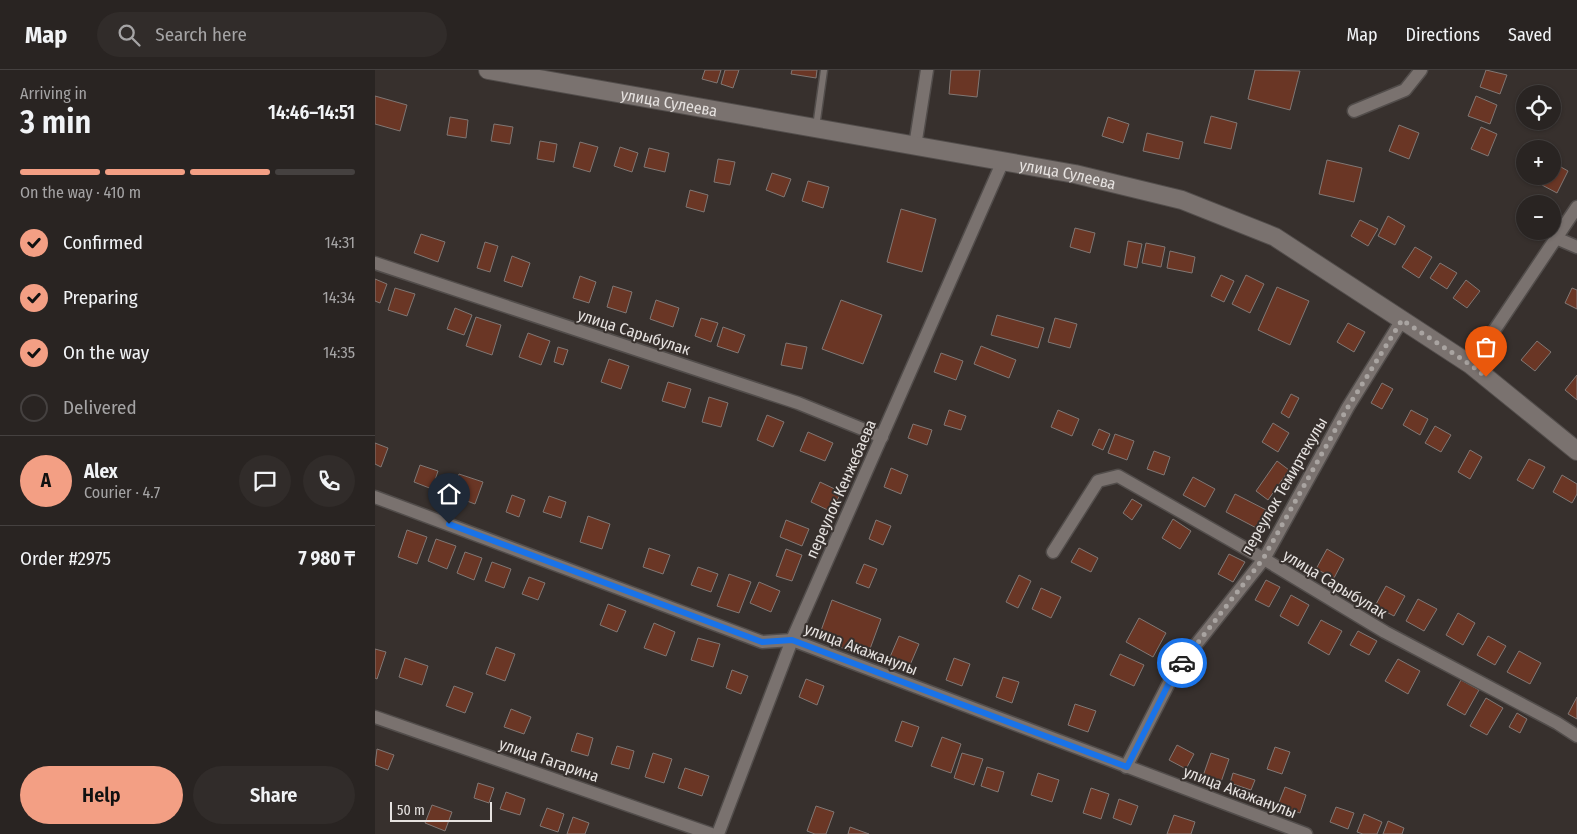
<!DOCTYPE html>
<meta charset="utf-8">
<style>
:root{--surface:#292422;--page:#312c2a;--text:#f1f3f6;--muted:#a5a4a5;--line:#454140;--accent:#f39f84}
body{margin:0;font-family:"Fira Sans Condensed",sans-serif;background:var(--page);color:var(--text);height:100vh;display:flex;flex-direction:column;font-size:19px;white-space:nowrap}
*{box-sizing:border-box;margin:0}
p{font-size:16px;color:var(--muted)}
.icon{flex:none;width:28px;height:28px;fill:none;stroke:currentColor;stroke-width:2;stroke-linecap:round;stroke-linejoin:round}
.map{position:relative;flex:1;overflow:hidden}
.panel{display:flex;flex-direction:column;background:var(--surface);width:375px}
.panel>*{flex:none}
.tools{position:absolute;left:1141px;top:15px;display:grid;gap:10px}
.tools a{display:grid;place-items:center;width:45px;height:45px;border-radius:50%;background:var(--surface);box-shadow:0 1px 4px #0004,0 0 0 1px var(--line);font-size:25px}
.scale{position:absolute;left:15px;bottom:12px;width:102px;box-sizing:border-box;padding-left:5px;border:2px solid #e6e2e0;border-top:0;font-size:14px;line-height:18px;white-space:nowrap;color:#e6e2e0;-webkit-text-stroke:4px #37302d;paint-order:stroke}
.pin{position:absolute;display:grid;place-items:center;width:42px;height:42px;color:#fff;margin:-51px -21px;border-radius:50% 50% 50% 0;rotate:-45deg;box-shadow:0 0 5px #0007}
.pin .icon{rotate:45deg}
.courier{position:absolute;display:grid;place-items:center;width:50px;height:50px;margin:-25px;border:4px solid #1a73e8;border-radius:50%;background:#fff;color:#222;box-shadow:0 1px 6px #0007}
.headline em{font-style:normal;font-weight:600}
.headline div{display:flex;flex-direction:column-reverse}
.headline{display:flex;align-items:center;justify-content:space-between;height:85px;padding:0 20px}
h1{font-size:32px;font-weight:600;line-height:38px}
.bar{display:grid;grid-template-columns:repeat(4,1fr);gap:8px 5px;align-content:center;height:60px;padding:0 20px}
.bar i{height:6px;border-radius:4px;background:var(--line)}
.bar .active{background:var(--accent)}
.bar p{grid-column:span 4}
.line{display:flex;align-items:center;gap:12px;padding:0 20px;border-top:1px solid var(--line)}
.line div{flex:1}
.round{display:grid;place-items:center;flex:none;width:52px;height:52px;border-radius:26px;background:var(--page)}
ol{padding:0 20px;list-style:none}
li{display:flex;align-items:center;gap:15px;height:55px}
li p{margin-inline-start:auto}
li .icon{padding:5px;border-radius:50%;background:var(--accent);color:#111;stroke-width:4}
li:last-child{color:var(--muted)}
li i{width:28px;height:28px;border:2px solid var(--line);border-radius:50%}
.cta{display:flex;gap:10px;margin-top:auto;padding:10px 20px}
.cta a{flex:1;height:58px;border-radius:30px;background:var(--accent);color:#111;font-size:20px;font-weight:600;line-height:58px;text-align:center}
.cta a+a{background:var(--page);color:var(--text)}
header{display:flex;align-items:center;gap:30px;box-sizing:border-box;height:70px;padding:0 25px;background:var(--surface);border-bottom:1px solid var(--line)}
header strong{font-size:24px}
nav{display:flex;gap:28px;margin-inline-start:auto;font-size:18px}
.search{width:350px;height:45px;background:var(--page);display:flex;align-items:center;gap:12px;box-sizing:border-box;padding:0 18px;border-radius:28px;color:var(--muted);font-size:19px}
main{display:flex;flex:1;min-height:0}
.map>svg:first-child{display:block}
.building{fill:#6a3625;stroke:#807774}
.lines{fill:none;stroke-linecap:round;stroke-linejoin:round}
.lane-casing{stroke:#524d4b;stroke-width:9}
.street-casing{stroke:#524d4b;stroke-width:15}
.secondary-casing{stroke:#524d4b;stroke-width:20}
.lane{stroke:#7a726f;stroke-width:6}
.street{stroke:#7a726f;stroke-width:12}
.secondary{stroke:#7a726f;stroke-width:18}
.done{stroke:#a9a4a1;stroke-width:5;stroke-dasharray:0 9}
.route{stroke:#1a73e8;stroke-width:6}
.labels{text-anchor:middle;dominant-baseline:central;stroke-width:4;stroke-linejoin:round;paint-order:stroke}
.street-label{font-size:16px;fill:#e6e2e0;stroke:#37302d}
</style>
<header>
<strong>Map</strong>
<div class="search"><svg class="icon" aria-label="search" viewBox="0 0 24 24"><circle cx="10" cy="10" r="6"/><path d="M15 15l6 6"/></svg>Search here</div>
<nav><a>Map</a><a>Directions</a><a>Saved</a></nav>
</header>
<main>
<section class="panel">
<div class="headline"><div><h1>3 min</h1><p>Arriving in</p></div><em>14:46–14:51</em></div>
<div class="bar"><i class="active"></i><i class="active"></i><i class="active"></i><i></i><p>On the way · 410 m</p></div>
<ol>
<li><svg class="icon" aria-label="check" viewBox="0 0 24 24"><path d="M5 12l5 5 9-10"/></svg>Confirmed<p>14:31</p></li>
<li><svg class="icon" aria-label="check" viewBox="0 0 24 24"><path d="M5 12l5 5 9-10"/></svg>Preparing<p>14:34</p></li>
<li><svg class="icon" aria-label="check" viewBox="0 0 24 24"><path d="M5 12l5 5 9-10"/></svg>On the way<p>14:35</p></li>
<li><i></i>Delivered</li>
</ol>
<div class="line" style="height:90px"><b class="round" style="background:var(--accent);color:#111">A</b><div><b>Alex</b><p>Courier · 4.7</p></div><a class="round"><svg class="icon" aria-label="chat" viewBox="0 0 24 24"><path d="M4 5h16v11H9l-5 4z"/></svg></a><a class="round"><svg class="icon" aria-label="phone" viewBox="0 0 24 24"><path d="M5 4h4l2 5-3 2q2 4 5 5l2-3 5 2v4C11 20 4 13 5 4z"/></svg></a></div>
<div class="line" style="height:65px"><div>Order #2975</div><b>7 980 ₸</b></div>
<div class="cta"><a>Help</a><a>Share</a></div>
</section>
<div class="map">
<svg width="1202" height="764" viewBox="0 0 1202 764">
<rect width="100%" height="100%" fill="#37302d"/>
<g class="building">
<polygon points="330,0 346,0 342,13 327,9"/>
<polygon points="350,0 364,0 358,18 346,14"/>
<polygon points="417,0 442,0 441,8 416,4"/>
<polygon points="576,0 605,0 602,27 574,24"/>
<polygon points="880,0 925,1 915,40 873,29"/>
<polygon points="1111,0 1132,5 1125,24 1105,17"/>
<polygon points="0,26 32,35 25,61 0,54"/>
<polygon points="1101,26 1122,35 1115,54 1093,46"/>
<polygon points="836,46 862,53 856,79 829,73"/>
<polygon points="75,47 93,50 91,68 72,65"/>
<polygon points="733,47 754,54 748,73 727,66"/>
<polygon points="119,54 138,57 135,74 116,71"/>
<polygon points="1024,55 1044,63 1034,89 1014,81"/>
<polygon points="1106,57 1122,64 1113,86 1096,79"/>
<polygon points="772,63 808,72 804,89 768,81"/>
<polygon points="165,71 182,74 179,92 162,89"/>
<polygon points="205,72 223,77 215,102 198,97"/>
<polygon points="245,77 263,83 257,102 239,96"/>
<polygon points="274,78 294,83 290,102 269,97"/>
<polygon points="343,89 360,92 355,115 339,112"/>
<polygon points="952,90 987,98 979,132 944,124"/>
<polygon points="1179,93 1193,101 1182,123 1167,115 1172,106 1178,106"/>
<polygon points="397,103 416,109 409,127 391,120"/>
<polygon points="433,111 454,117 448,138 427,131"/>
<polygon points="315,120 333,125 329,142 311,137"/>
<polygon points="526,139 561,149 547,202 512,192"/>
<polygon points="1013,146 1030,156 1020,175 1003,166"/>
<polygon points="985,150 1003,159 993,176 976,166"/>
<polygon points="700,158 720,163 715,183 695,177"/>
<polygon points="46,164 70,172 63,192 39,183"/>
<polygon points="753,171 767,174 762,198 749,195"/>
<polygon points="110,172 123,176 115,202 102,198"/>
<polygon points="771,173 790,177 786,197 767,193"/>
<polygon points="1040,177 1057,187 1044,208 1027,197"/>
<polygon points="795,181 820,187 817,203 792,198"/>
<polygon points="137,186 155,193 147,217 129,211"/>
<polygon points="1065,193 1082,203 1072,219 1055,208"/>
<polygon points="846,205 859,211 849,232 836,226"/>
<polygon points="871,205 889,214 875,243 857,234"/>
<polygon points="205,206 221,212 214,233 198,228"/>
<polygon points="0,209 12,214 5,233 0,231"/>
<polygon points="1091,210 1105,221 1092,238 1078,228"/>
<polygon points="238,216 257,222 251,243 232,237"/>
<polygon points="902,217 934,231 915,275 883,260"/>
<polygon points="20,218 40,224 32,246 13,240"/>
<polygon points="1197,218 1202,220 1202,239 1190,233"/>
<polygon points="281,230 304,238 298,257 275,249"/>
<polygon points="466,230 507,245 488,294 447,279"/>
<polygon points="80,238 97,245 89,265 72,259"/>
<polygon points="622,245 669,258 663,278 616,265"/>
<polygon points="101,247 126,255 117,285 91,276"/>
<polygon points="326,248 343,253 336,272 320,266"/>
<polygon points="680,248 702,254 695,278 673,272"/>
<polygon points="973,253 990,262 979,282 962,272"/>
<polygon points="348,257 370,265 363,283 342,276"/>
<polygon points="153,263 175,271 166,295 144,287"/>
<polygon points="1162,271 1176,282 1160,301 1146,290"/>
<polygon points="411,273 432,277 427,299 406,295"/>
<polygon points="606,276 641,290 634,308 599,294"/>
<polygon points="183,277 193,280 188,295 179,292"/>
<polygon points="566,283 588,291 581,310 559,302"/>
<polygon points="234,289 254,296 246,319 226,312"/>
<polygon points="1202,305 1202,330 1190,320"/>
<polygon points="293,312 316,319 310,338 287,331"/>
<polygon points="1007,313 1018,319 1007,339 996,333"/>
<polygon points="916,324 924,328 914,348 906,343"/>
<polygon points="334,327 353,333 346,357 327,352"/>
<polygon points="574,340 591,346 586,360 569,355"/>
<polygon points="683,340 704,349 697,366 676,357"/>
<polygon points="1036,340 1053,349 1045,365 1028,355"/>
<polygon points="392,345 409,352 398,377 382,370"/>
<polygon points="898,353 914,363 903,382 887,372"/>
<polygon points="538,354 557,360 552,375 533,368"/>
<polygon points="1060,356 1076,365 1066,382 1050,373"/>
<polygon points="724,359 735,364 728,380 717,375"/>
<polygon points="433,362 458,373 450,391 425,381"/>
<polygon points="740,364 759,371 752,390 733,383"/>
<polygon points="0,373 13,378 6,397 0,394"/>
<polygon points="1095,380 1107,387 1095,409 1083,402"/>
<polygon points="779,381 795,387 789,405 772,399"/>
<polygon points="1154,389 1170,397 1158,419 1142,410"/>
<polygon points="902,391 914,400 893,430 881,421"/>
<polygon points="45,395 63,401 57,419 39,412"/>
<polygon points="516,398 533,405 526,424 509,417"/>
<polygon points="84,404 108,412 100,434 76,425"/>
<polygon points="1187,405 1202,414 1202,424 1197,433 1178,422"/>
<polygon points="818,407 840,419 830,437 808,425"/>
<polygon points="445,412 466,422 457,442 436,432"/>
<polygon points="860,424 899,444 889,462 851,442"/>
<polygon points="137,425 150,430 144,447 131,442"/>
<polygon points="174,426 191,432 186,448 168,442"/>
<polygon points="757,429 767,435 757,450 748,443"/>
<polygon points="213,446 235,454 227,479 205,472"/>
<polygon points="798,449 816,461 805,479 787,468"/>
<polygon points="411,450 434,459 427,476 405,467"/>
<polygon points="501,450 516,456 508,475 494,469"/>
<polygon points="32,460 52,467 42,494 23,487"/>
<polygon points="61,469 81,476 72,499 53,491"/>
<polygon points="274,478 295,485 288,504 268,497"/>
<polygon points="704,478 723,488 716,502 696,492"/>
<polygon points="411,479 427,485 417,511 401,506"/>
<polygon points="952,479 969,489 959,508 941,499"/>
<polygon points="90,482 107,488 99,510 82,503"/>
<polygon points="854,484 870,492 858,512 843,504"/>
<polygon points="117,492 136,499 129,518 110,511"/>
<polygon points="489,494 502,499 494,518 481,513"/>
<polygon points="323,497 343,504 336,522 316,515"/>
<polygon points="354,504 376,512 364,543 342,536"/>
<polygon points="644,505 656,511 643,538 631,532"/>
<polygon points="154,507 170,513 163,530 147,524"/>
<polygon points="891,510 905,517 894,537 880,530"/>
<polygon points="384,512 405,521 396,542 375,533"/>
<polygon points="1011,516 1030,526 1019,546 1000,536"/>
<polygon points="666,518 686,527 676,548 657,539"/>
<polygon points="916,525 934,535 923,556 905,546"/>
<polygon points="1043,529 1062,539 1049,561 1031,551"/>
<polygon points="457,530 506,549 492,587 443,569"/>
<polygon points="233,534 251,541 242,562 225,555"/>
<polygon points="1083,543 1100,553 1088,575 1071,565"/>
<polygon points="764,548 791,563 778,587 751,572"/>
<polygon points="946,550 967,561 954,585 933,573"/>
<polygon points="279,553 300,562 291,586 269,578"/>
<polygon points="983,561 1002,571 994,585 975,575"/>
<polygon points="524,566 544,574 535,595 515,587"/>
<polygon points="1113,566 1131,576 1120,595 1102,585"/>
<polygon points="323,568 345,574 338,597 316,590"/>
<polygon points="121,577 140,584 130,611 111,604"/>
<polygon points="0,579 11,582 2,609 0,608"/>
<polygon points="1144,581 1166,593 1155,614 1132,602"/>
<polygon points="745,584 769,595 759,616 735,605"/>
<polygon points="30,588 53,596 47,615 24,607"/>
<polygon points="579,588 595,594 587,616 571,610"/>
<polygon points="1023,589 1045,601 1033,624 1010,611"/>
<polygon points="357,600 373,606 366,624 351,618"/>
<polygon points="628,607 644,612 637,633 621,627"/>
<polygon points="431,609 449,616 442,635 424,627"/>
<polygon points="1086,610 1104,620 1090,645 1072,635"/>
<polygon points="79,616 98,623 90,643 71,636"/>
<polygon points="1202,627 1202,649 1193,644"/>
<polygon points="1111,628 1128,638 1112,665 1095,656"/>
<polygon points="700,634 721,641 713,662 693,655"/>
<polygon points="136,639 156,647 149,664 129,657"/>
<polygon points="1142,643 1152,649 1145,663 1134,657"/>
<polygon points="527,651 544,657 537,677 520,671"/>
<polygon points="202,663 218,668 213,686 196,681"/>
<polygon points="567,667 586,674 576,703 556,696"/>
<polygon points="802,675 819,684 811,699 794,690"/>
<polygon points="242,676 259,681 254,699 236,694"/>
<polygon points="900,677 915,682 907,704 892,699"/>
<polygon points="2,679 19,685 13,700 0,695"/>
<polygon points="278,683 297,689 289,713 270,707"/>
<polygon points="587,683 608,689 599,715 579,708"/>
<polygon points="836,683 854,689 846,712 828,706"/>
<polygon points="612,697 629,702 623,722 606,716"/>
<polygon points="310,698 334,706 327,726 303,718"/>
<polygon points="663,703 684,710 677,732 656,725"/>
<polygon points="858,703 880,710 876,720 855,713"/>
<polygon points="103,713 119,718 114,733 99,728"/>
<polygon points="910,717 931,725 925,743 903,735"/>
<polygon points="716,718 734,724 726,749 708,743"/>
<polygon points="131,722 150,729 145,745 125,739"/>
<polygon points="744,729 763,736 756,755 738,748"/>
<polygon points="57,735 77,742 70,761 50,753"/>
<polygon points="441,736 459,742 451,764 440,764 432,761"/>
<polygon points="961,737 979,743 973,759 955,752"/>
<polygon points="172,738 189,744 183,762 165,756"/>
<polygon points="989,744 1007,752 1002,764 988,764 982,762"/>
<polygon points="799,745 820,752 816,764 792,764"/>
<polygon points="198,747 214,753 210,764 192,764"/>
<polygon points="1013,751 1029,758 1027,764 1008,764"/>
<polygon points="475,757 494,764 473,764"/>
</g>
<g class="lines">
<defs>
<polyline id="lane" points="441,57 449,0"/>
<g id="street">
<polyline points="979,41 1030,20 1046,0"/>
<polyline points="540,76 552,0"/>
<polyline points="1181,168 1202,177"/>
<polyline points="0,193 423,333 507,367"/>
<polyline points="1096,295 1202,137"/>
<polyline points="0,427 387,572 417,570 931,764"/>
<polyline points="678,482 723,411 743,406 889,489 1010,562 1182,653 1202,666"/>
<polyline points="0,647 336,764"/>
<polyline points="751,697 800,601 889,489 973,337 1027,250"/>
<polyline points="343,764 417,570 628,91"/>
</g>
<g id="secondary">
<path id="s1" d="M113 0 700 104 807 130 900 167 1096 295 1202 381"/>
</g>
</defs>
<use href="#lane" class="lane-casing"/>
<use href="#street" class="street-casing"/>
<use href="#secondary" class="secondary-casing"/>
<use href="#lane" class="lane"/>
<use href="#street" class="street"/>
<use href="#secondary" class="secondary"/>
</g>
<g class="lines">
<polyline class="done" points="807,593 888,489 973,337 1027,250 1096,295 1111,307"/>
<polyline class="route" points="74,454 387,572 417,570 752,697 800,601 807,593"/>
</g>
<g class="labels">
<g class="street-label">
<text stroke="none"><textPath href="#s1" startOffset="184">улица Сулеева</textPath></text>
<text stroke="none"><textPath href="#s1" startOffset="589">улица Сулеева</textPath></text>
<text transform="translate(259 262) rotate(18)">улица Сарыбулак</text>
<text transform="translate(909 416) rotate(-60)">переулок Темиртекулы</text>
<text transform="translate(466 419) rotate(-66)">переулок Кенжебаева</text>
<text transform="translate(960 514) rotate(31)">улица Сарыбулак</text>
<text transform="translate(486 579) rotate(21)">улица Акажанулы</text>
<text transform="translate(174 690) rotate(19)">улица Гагарина</text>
<text transform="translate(865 722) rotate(21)">улица Акажанулы</text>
</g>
</g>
</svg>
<div class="tools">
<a><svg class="icon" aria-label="locate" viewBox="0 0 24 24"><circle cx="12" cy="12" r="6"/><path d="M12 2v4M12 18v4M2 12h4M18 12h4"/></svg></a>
<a>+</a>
<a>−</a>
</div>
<div class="scale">50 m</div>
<div class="pin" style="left:1111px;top:307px;background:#ea580c"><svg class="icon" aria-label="bag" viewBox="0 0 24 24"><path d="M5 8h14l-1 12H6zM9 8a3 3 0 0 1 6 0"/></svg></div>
<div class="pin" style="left:74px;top:454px;background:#1f2937"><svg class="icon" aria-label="home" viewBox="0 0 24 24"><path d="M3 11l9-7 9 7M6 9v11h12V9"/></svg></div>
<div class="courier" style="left:807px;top:593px"><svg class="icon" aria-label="car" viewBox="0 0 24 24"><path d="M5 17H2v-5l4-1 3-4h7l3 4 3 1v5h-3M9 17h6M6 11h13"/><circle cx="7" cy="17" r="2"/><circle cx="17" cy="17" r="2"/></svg></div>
</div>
</main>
